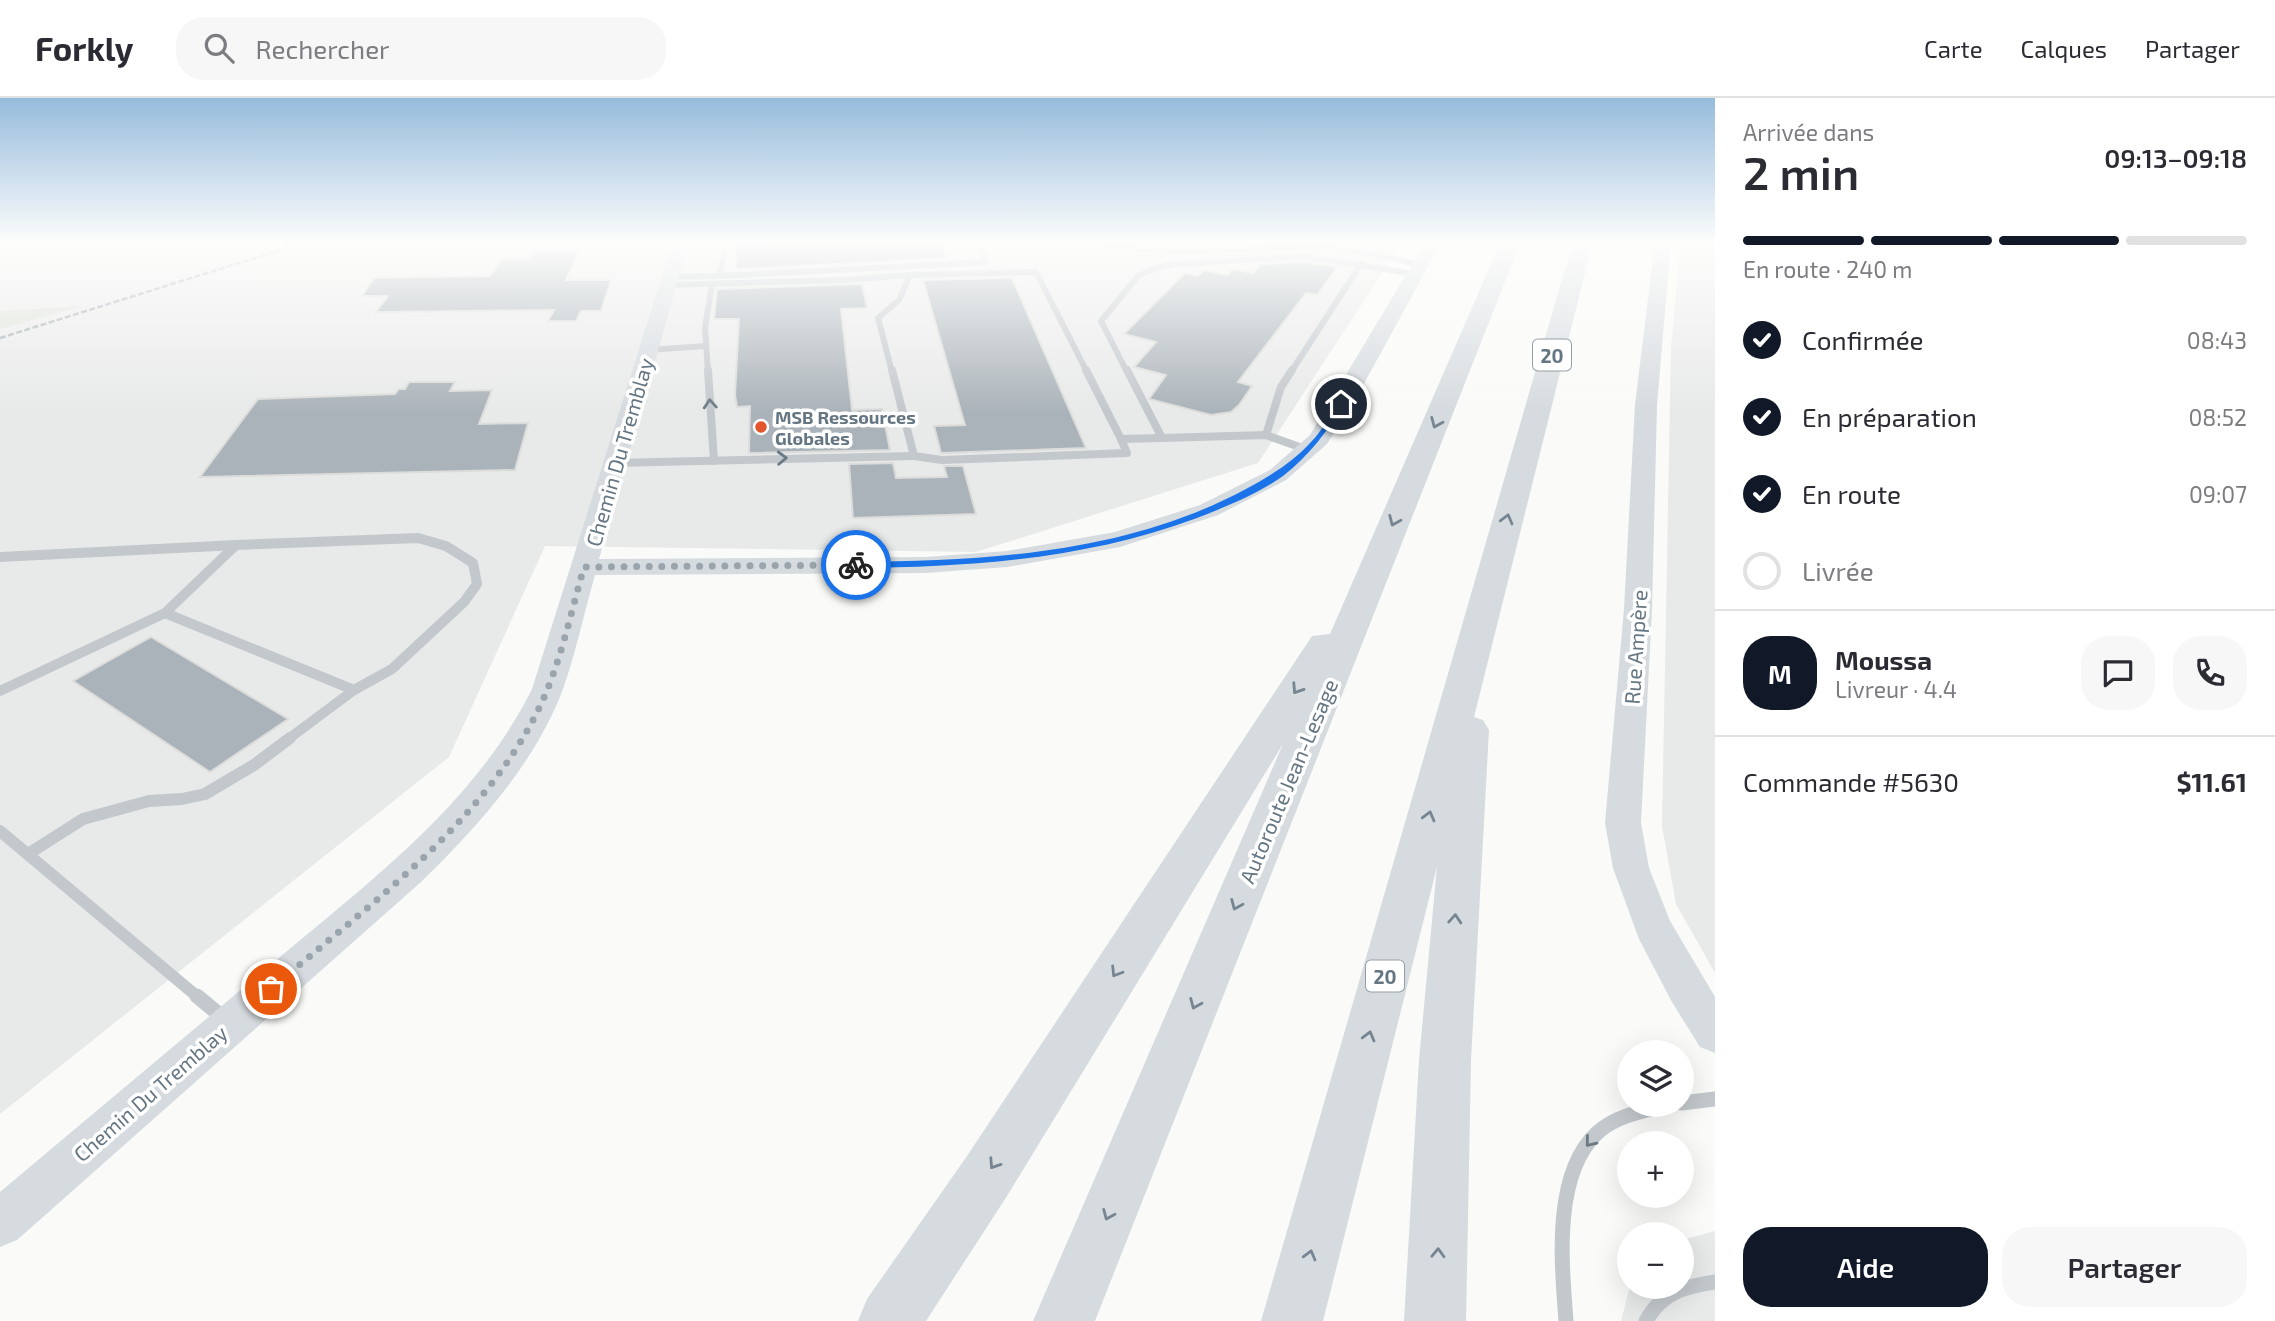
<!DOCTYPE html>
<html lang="fr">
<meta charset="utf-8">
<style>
:root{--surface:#fff;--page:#f7f7f7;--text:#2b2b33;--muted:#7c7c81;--line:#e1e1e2;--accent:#111827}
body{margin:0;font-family:"Exo 2",sans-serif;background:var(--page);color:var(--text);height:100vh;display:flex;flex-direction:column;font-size:26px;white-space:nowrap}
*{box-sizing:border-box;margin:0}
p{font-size:23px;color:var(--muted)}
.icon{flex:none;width:38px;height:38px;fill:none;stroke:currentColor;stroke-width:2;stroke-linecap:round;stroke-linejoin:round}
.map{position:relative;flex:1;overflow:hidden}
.panel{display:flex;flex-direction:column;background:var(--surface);width:560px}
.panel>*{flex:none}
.fabs{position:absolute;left:1617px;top:942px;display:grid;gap:14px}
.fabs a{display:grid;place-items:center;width:77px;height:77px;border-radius:50%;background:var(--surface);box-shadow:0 7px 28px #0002;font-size:35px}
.pin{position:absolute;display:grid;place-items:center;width:60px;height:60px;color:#fff;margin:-30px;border:4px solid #fff;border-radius:50%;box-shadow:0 2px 7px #0007}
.courier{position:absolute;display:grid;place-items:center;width:70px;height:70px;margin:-35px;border:5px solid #1a73e8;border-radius:50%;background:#fff;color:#222;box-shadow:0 2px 9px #0007}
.overview em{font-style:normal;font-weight:600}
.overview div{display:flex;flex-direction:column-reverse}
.overview{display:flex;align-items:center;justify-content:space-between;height:119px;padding:0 28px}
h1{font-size:46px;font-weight:600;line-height:52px}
.bar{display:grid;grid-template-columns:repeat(4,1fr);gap:10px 7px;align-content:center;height:84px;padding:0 28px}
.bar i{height:9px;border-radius:5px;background:var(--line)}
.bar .current{background:var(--accent)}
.bar p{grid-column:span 4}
.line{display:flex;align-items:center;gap:18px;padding:0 28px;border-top:2px solid var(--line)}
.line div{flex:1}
.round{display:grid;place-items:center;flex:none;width:74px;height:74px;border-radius:28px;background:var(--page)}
ol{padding:0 28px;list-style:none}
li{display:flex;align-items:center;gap:21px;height:77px}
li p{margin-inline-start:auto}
li .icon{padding:7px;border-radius:50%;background:var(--accent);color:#fff;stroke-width:4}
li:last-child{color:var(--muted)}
li i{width:38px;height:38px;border:4px solid var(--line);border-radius:50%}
.cta{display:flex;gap:14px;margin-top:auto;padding:14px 28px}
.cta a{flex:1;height:80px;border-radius:28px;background:var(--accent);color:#fff;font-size:28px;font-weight:600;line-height:80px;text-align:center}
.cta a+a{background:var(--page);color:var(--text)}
header{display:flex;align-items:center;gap:42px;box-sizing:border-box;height:98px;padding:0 35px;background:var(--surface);border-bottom:2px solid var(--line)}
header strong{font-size:33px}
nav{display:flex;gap:38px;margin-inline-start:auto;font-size:24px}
.search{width:490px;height:63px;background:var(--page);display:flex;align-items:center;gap:18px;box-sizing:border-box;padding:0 24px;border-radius:28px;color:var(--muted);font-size:26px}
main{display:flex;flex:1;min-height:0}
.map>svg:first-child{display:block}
.built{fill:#e8e9e9}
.green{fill:#dadfd7}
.building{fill:#aab3b9;stroke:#dcdcda;stroke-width:2}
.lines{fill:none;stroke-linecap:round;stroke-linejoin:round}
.lane-far4{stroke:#c3c8cc;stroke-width:6}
.lane-far3{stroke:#c3c8cc;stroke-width:8}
.lane-far2{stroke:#c3c8cc;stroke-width:10}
.lane-far1{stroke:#c3c8cc;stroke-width:12}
.lane{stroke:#c3c8cc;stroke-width:15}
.secondary{fill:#d6dbdf;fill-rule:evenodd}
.highway{fill:#d6dbdf;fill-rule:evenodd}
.rail{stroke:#a2aab0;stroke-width:2.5;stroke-dasharray:6 2.5;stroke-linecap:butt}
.oneway{stroke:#6a7a87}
.oneway2{stroke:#768591}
.route{fill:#1a73e8}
.done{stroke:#99a4ac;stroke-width:7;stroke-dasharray:0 12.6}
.poi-dot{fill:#e4572e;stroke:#fff;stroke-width:2.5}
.labels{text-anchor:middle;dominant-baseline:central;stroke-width:7;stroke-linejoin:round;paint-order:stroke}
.far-poi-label{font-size:18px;font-weight:bold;fill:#657683;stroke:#fff;text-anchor:start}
.shield{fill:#fff;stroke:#939fa8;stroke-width:2}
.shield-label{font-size:19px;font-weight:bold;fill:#657683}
.street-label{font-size:21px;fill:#657683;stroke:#fff}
</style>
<header>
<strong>Forkly</strong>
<div class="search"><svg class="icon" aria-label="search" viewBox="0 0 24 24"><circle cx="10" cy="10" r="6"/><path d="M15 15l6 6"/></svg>Rechercher</div>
<nav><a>Carte</a><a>Calques</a><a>Partager</a></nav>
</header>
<main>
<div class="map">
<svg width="1715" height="1223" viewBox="0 0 1715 1223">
<rect width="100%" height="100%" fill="#fafaf8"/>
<g class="built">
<polygon points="0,143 1403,143 1258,365 976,454 545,448 449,659 0,1016"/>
<polygon points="1681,143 1715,143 1715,875 1676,806 1662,728 1671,250"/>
<polygon points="1715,1133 1715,1223 1621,1223 1630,1188 1682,1188 1682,1142"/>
</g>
<polygon class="green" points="82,208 0,231 0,213"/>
<g class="building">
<polygon points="735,143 941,143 947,160 736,171"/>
<polygon points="533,151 580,151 566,182 611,182 601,213 581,213 576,223 548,223 554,212 376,214 388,198 362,198 374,180 490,178 502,161 528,161"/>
<polygon points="1303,164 1337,169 1317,197 1306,195 1238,284 1252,288 1239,307 1231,314 1211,317 1149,301 1166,277 1134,269 1156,244 1124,236 1185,175 1198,178 1204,172 1227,177 1233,171 1253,175 1261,166"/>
<polygon points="1012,180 1086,350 941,355 934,328 965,327 923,182"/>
<polygon points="862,186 867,210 841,211 852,312 882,311 890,352 749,355 750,308 737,309 735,297 739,221 714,221 717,191"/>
<polygon points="409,284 455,284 450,293 492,292 479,326 528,325 515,372 200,379 258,301 395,296 399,291 405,291"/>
<polygon points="893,365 896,380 947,379 944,368 963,368 976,416 853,420 849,366"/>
<polygon points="151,539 288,621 210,674 73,583"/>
</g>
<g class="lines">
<g class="lane-far4">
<path d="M1088 143C1167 162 1245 147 1325 150 1358 151 1389 160 1421 167"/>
<polyline points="719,178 986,164 978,143"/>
<polyline points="670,179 719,178 727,143"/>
<polyline points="668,187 843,182 910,177"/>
<polyline points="649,252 706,248"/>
<polyline points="708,274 705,230 712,186"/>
<polyline points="892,274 878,220 899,202 910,177 1036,174 1087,274"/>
<polyline points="1127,274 1101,223 1139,177 1166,167 1303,158 1415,176"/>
<polyline points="1291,274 1361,166"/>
</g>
<g class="lane-far3">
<polyline points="708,272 714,363"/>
<polyline points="892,272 914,358 942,362 1127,355 1121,341"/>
<polyline points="1086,272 1121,341"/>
<polyline points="1127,272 1162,340 1266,337 1308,352"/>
<polyline points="1266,337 1281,289 1292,272"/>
<polyline points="1121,341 1162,340"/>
<polyline points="615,365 914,358"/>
</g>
<g class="lane-far2">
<polygon points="418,440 446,448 473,465 477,486 464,504 392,571 354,592 165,515 236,447"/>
<polyline points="0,459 236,447"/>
<polyline points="0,593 165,515"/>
<polyline points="287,642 354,592"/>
</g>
<g class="lane-far1">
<polyline points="0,733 199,900"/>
<polyline points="28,756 83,721 149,703 182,701 205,696 254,667 290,640"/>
</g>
<g class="lane">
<polyline points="197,898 226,922"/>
<polyline points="1682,1005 1715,1001"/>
<path d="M1566 1223C1562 1168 1552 1077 1597 1035 1616 1017 1647 1012 1672 1006"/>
<path d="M1646 1223C1662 1194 1684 1189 1715 1184"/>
</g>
<g class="secondary">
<path d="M673 143H689L599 461 925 459 1007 453 1115 434 1200 407 1270 372 1310 337 1426 143H1442L1360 293 1327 346 1286 382 1218 417 1120 449 1007 469 925 475 595 477C584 515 576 554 563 591 535 666 477 729 421 784L17 1142 0 1149V1094C89 1019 179 944 268 869 366 786 473 709 532 591Z"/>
<polygon points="1655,143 1671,143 1657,307 1652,511 1641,725 1649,770 1670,823 1715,899 1715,955 1700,949 1672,904 1639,841 1613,770 1605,725 1624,511 1635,307"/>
</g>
<g class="highway">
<polygon points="1501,143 1521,143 1095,1223 1033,1223 1283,646 1007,1098 926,1223 858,1223 867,1201 967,1058 1312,538 1330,536"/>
<polygon points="1573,143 1593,143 1474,619 1483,622 1489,632 1471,962 1466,1223 1404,1223 1419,962 1437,769 1323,1223 1261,1223"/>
</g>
<polyline class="rail" points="0,240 309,143"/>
</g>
<defs><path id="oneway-chevron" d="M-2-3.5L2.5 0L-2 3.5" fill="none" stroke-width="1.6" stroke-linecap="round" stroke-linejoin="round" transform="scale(1.75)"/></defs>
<g class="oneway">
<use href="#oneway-chevron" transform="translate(710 306) rotate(-94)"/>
<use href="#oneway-chevron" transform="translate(782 360) rotate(-2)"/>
<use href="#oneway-chevron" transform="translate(1590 1044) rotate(129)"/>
</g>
<g class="oneway2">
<use href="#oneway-chevron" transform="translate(1436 325) rotate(113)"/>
<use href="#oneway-chevron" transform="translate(1507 421) rotate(-75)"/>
<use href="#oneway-chevron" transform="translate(1394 423) rotate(113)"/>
<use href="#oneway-chevron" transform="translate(1297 591) rotate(123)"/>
<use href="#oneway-chevron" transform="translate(1429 718) rotate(-75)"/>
<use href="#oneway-chevron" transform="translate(1236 807) rotate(113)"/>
<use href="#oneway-chevron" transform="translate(1455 821) rotate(-86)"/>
<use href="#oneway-chevron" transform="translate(1116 874) rotate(122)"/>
<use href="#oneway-chevron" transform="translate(1195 906) rotate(113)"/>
<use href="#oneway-chevron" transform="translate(1369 938) rotate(-75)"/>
<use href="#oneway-chevron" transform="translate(994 1066) rotate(123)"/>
<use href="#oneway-chevron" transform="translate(1108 1117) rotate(113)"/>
<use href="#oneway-chevron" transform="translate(1438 1155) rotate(-88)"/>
<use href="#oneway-chevron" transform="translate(1310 1157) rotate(-75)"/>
</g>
<linearGradient id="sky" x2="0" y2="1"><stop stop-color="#96bcdc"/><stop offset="0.46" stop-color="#fdfdfc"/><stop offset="1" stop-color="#fdfdfc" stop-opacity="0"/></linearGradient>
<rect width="1715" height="314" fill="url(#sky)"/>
<path class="route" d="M1339 305 1345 306C1327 333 1309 358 1283 378 1258 396 1225 409 1197 420 1087 461 972 469 856 470L851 467 856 464C988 463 1127 455 1246 391 1270 378 1293 364 1311 344 1322 333 1330 317 1339 305Z"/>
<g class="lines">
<path class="done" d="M271 891C368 807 485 725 541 606 561 563 571 514 584 469L856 467"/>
</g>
<circle class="poi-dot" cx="761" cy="329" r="7"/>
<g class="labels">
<g class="far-poi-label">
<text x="775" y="319">MSB Ressources<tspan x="775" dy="21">Globales</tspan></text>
</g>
<g class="shield">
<rect x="1533" y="241.5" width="38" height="31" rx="5"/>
<rect x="1366" y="862.5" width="38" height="31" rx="5"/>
</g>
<g class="shield-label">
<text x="1552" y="257">20</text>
<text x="1385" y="878">20</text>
</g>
<g class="street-label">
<text transform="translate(619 354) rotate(-74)">Chemin Du Tremblay</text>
<text transform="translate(1635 549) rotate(-86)">Rue Ampère</text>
<text transform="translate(1288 683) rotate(-67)">Autoroute Jean-Lesage</text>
<text transform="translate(150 995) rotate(-41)">Chemin Du Tremblay</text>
</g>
</g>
</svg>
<div class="fabs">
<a><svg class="icon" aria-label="layers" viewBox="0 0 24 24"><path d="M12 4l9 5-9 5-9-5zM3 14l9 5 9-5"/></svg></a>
<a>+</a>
<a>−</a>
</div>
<div class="pin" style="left:271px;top:891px;background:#ea580c"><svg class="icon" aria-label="bag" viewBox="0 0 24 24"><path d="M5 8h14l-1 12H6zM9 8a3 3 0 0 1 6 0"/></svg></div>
<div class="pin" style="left:1341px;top:306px;background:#1f2937"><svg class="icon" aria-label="home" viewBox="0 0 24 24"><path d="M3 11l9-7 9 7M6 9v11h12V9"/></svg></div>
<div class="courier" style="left:856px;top:467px"><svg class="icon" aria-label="bike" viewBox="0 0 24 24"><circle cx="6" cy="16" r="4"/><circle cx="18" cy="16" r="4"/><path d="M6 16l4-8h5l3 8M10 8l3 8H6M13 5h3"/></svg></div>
</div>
<section class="panel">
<div class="overview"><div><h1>2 min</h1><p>Arrivée dans</p></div><em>09:13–09:18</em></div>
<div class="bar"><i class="current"></i><i class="current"></i><i class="current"></i><i></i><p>En route · 240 m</p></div>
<ol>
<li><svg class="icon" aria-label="check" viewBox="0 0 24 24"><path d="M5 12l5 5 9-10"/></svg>Confirmée<p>08:43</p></li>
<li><svg class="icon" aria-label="check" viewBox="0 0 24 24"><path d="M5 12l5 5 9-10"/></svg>En préparation<p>08:52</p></li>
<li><svg class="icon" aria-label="check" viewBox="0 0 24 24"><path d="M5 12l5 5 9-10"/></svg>En route<p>09:07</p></li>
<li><i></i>Livrée</li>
</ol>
<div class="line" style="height:126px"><b class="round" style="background:var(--accent);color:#fff">M</b><div><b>Moussa</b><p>Livreur · 4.4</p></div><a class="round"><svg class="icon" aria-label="chat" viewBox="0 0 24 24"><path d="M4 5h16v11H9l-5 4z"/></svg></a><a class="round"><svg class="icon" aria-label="phone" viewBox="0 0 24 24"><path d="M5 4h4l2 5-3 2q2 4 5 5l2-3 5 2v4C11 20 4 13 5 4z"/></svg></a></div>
<div class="line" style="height:91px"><div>Commande #5630</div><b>$11.61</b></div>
<div class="cta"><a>Aide</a><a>Partager</a></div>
</section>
</main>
